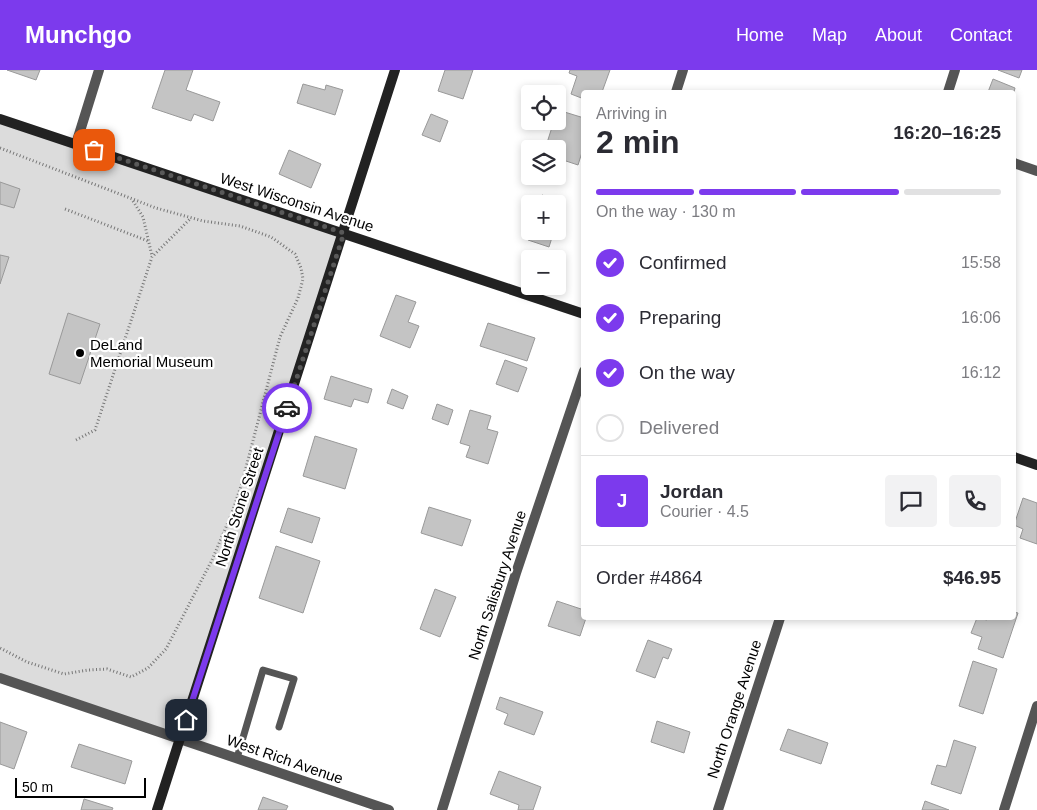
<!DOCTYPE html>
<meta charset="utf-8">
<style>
:root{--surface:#fff;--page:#f2f2f3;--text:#2b2b33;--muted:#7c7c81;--line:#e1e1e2;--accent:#7c3aed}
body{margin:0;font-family:Arial,sans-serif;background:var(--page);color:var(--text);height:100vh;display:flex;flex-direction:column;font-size:19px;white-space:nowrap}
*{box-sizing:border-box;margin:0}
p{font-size:16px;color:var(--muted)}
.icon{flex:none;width:28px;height:28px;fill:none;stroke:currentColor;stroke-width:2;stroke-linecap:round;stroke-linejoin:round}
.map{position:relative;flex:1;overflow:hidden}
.details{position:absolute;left:581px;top:20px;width:435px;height:530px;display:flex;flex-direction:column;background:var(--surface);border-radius:5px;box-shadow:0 2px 8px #0003}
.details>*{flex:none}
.controls{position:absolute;left:521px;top:15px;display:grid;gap:10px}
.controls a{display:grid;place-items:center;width:45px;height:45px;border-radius:5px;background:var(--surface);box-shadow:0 2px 8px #0003;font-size:25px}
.scale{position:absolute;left:15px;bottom:12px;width:131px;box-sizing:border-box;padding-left:5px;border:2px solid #000;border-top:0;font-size:14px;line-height:18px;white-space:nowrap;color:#000;-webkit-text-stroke:4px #fff;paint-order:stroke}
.pin{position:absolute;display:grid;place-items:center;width:42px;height:42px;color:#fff;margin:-21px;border-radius:10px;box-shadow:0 2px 8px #0006}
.courier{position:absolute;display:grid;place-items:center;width:50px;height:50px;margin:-25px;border:4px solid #7c3aed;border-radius:50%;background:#fff;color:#222;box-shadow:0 1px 6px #0007}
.headline em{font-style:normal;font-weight:600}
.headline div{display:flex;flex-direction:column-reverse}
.headline{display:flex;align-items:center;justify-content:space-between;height:85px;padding:0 15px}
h1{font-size:32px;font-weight:600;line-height:38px}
.bar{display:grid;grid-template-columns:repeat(4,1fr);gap:8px 5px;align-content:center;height:60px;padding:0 15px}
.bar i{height:6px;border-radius:4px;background:var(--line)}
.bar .active{background:var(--accent)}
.bar p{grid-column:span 4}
.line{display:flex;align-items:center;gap:12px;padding:0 15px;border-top:1px solid var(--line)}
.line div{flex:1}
.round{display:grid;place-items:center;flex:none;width:52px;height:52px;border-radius:5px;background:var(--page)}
ol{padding:0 15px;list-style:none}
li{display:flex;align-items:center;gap:15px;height:55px}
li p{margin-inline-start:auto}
li .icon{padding:5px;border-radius:50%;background:var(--accent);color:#fff;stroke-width:4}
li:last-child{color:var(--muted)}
li i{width:28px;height:28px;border:2px solid var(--line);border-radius:50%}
header{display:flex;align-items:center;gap:30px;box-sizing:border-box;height:70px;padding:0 25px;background:var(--accent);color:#fff}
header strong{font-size:24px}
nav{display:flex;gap:28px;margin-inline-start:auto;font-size:18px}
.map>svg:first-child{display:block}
.green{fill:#dcdcdc}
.building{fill:#c4c4c4;stroke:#999}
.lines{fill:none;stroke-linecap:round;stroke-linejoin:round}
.path{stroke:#777;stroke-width:3;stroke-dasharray:1 2.5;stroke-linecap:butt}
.lane{stroke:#555;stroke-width:7}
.street{stroke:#555;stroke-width:10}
.secondary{stroke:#222;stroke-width:10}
.done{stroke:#595959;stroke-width:5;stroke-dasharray:0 9}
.route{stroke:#7c3aed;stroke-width:6}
.poi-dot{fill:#000;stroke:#fff;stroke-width:2}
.labels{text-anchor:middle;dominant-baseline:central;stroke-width:4.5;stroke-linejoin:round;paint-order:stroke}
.street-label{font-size:15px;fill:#000;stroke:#fff}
.poi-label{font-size:15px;fill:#000;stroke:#fff;text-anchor:start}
</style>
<header>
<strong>Munchgo</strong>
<nav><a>Home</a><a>Map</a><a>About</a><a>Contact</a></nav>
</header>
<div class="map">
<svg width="1037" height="740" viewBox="0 0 1037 740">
<rect width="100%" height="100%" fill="#fff"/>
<polygon class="green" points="0,49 344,163 180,669 0,608"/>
<g class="building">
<polygon points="7,0 40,0 36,10"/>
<polygon points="165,0 193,0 186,20 220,32 213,51 194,44 191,51 152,38"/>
<polygon points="445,0 473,0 463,29 438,21"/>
<polygon points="570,0 610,0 602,22 584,22 584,29 571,24 577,6 569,3"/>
<polygon points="998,0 1022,0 1019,8"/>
<polygon points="993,9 1015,18 1014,22 988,22"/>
<polygon points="303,14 325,20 326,15 343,20 335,45 297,33"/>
<polygon points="558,40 584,48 584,76 578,95 563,90 560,100 558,99 558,79 545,79 554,51 558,51"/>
<polygon points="431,44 448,51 440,72 422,65"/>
<polygon points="289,80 321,94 311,118 279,104"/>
<polygon points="0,112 20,119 14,138 0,134"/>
<polygon points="542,125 563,132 558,151 558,134 539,134"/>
<polygon points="531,161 554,161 549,177 528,170"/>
<polygon points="0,185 9,187 0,214"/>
<polygon points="396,225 416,232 408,252 419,256 410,278 380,266"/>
<polygon points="68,243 100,254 80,314 49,304"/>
<polygon points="488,253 535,268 527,291 480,276"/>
<polygon points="505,290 527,298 518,322 496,314"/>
<polygon points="331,306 372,319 368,333 354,329 351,337 324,329"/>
<polygon points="392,319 408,326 403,339 387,333"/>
<polygon points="437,334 453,340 448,355 432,349"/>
<polygon points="470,340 491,346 487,359 498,362 488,394 466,387 470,376 460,373"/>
<polygon points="315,366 357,379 345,419 303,406"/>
<polygon points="1023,428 1037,433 1037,474 1020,468 1023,459 1014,455"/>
<polygon points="429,437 471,450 462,476 421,463"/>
<polygon points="288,438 320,448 312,473 280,462"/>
<polygon points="276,476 320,491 303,543 259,528"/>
<polygon points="435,519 456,527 440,567 420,559"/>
<polygon points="557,531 584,540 584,548 586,548 580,566 548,556"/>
<polygon points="1014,542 1018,543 1003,588 978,579 982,567 971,563 977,548 987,550 988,548 1014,548"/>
<polygon points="648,570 672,579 668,589 663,587 655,608 636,601"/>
<polygon points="973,591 997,599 983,644 959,636"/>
<polygon points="500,627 543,642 534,665 504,654 508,644 496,639"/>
<polygon points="657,651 690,662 684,683 651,672"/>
<polygon points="0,652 27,662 14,699 0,694"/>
<polygon points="788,659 828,673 821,694 780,680"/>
<polygon points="954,670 976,677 961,724 931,714 937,695 946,697"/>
<polygon points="79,674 132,691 125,714 71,697"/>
<polygon points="499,701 541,717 533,740 518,740 519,735 490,724"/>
<polygon points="263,727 288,736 286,740 258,740"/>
<polygon points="84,729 113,738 112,740 81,740"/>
<polygon points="925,731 949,740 922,740"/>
</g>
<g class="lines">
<g class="path">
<polyline points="0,78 156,138 203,151 240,156 271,167 295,184 301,198 303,209 298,228 280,267 242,413 232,443 212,490 166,579 148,598 131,607 107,599 88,600 64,604 27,592 0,578"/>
<polyline points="133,131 143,147 152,186"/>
<polyline points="65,139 148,171"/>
<polyline points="76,370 95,360 152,187 191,148"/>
</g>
<polyline class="lane" points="237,688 263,600 294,609 279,657"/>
<g class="street">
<polyline points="676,22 683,0"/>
<polyline points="948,22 955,0"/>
<polyline points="76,74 99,0"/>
<polyline points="1014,93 1037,101"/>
<polyline points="0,608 389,740"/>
<polyline points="442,740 516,503 584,301"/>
<polyline points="718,740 780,548"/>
<polyline points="1004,740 1037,636"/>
</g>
<g class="secondary">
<polyline points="0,49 584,244"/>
<polyline points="1014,387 1037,395"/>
<polyline points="157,740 395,0"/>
</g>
</g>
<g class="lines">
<polyline class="done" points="94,80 344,163 287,338"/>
<polyline class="route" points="186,650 287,338"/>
</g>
<circle class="poi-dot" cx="80" cy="283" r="5"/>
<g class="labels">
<g class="street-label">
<text transform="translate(297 132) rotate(18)">West Wisconsin Avenue</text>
<text transform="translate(239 437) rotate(-72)">North Stone Street</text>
<text transform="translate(497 515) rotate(-72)">North Salisbury Avenue</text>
<text transform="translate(734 639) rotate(-72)">North Orange Avenue</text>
<text transform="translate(285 689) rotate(19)">West Rich Avenue</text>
</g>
<g class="poi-label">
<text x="90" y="274">DeLand<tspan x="90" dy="17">Memorial Museum</tspan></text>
</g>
</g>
</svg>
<div class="controls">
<a><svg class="icon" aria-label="locate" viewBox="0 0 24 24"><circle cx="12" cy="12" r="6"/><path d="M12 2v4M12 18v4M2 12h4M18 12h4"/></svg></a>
<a><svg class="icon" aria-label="layers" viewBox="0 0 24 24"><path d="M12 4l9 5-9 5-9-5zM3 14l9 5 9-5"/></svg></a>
<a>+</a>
<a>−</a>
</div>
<div class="scale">50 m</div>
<div class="pin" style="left:94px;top:80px;background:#ea580c"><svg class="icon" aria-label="bag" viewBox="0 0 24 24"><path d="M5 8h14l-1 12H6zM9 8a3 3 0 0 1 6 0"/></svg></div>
<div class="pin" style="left:186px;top:650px;background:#1f2937"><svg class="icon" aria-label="home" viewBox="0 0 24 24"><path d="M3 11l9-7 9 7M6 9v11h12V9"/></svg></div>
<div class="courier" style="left:287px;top:338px"><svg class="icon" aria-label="car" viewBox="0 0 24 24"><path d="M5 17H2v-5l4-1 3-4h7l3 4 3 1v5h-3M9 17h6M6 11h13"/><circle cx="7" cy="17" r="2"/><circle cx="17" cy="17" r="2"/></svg></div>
<section class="details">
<div class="headline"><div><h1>2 min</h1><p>Arriving in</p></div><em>16:20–16:25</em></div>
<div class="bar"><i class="active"></i><i class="active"></i><i class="active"></i><i></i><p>On the way · 130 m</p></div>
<ol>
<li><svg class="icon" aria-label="check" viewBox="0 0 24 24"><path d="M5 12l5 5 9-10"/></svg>Confirmed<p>15:58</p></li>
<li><svg class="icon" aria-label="check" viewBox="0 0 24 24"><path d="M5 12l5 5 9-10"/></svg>Preparing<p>16:06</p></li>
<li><svg class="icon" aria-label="check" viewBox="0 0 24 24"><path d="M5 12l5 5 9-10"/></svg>On the way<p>16:12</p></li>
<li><i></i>Delivered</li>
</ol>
<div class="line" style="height:90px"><b class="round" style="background:var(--accent);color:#fff">J</b><div><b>Jordan</b><p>Courier · 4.5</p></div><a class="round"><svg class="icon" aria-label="chat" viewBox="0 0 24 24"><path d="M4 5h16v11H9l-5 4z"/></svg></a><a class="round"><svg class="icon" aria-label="phone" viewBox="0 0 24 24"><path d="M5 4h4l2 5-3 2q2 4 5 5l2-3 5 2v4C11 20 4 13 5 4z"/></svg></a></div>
<div class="line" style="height:65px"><div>Order #4864</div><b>$46.95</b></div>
</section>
</div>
